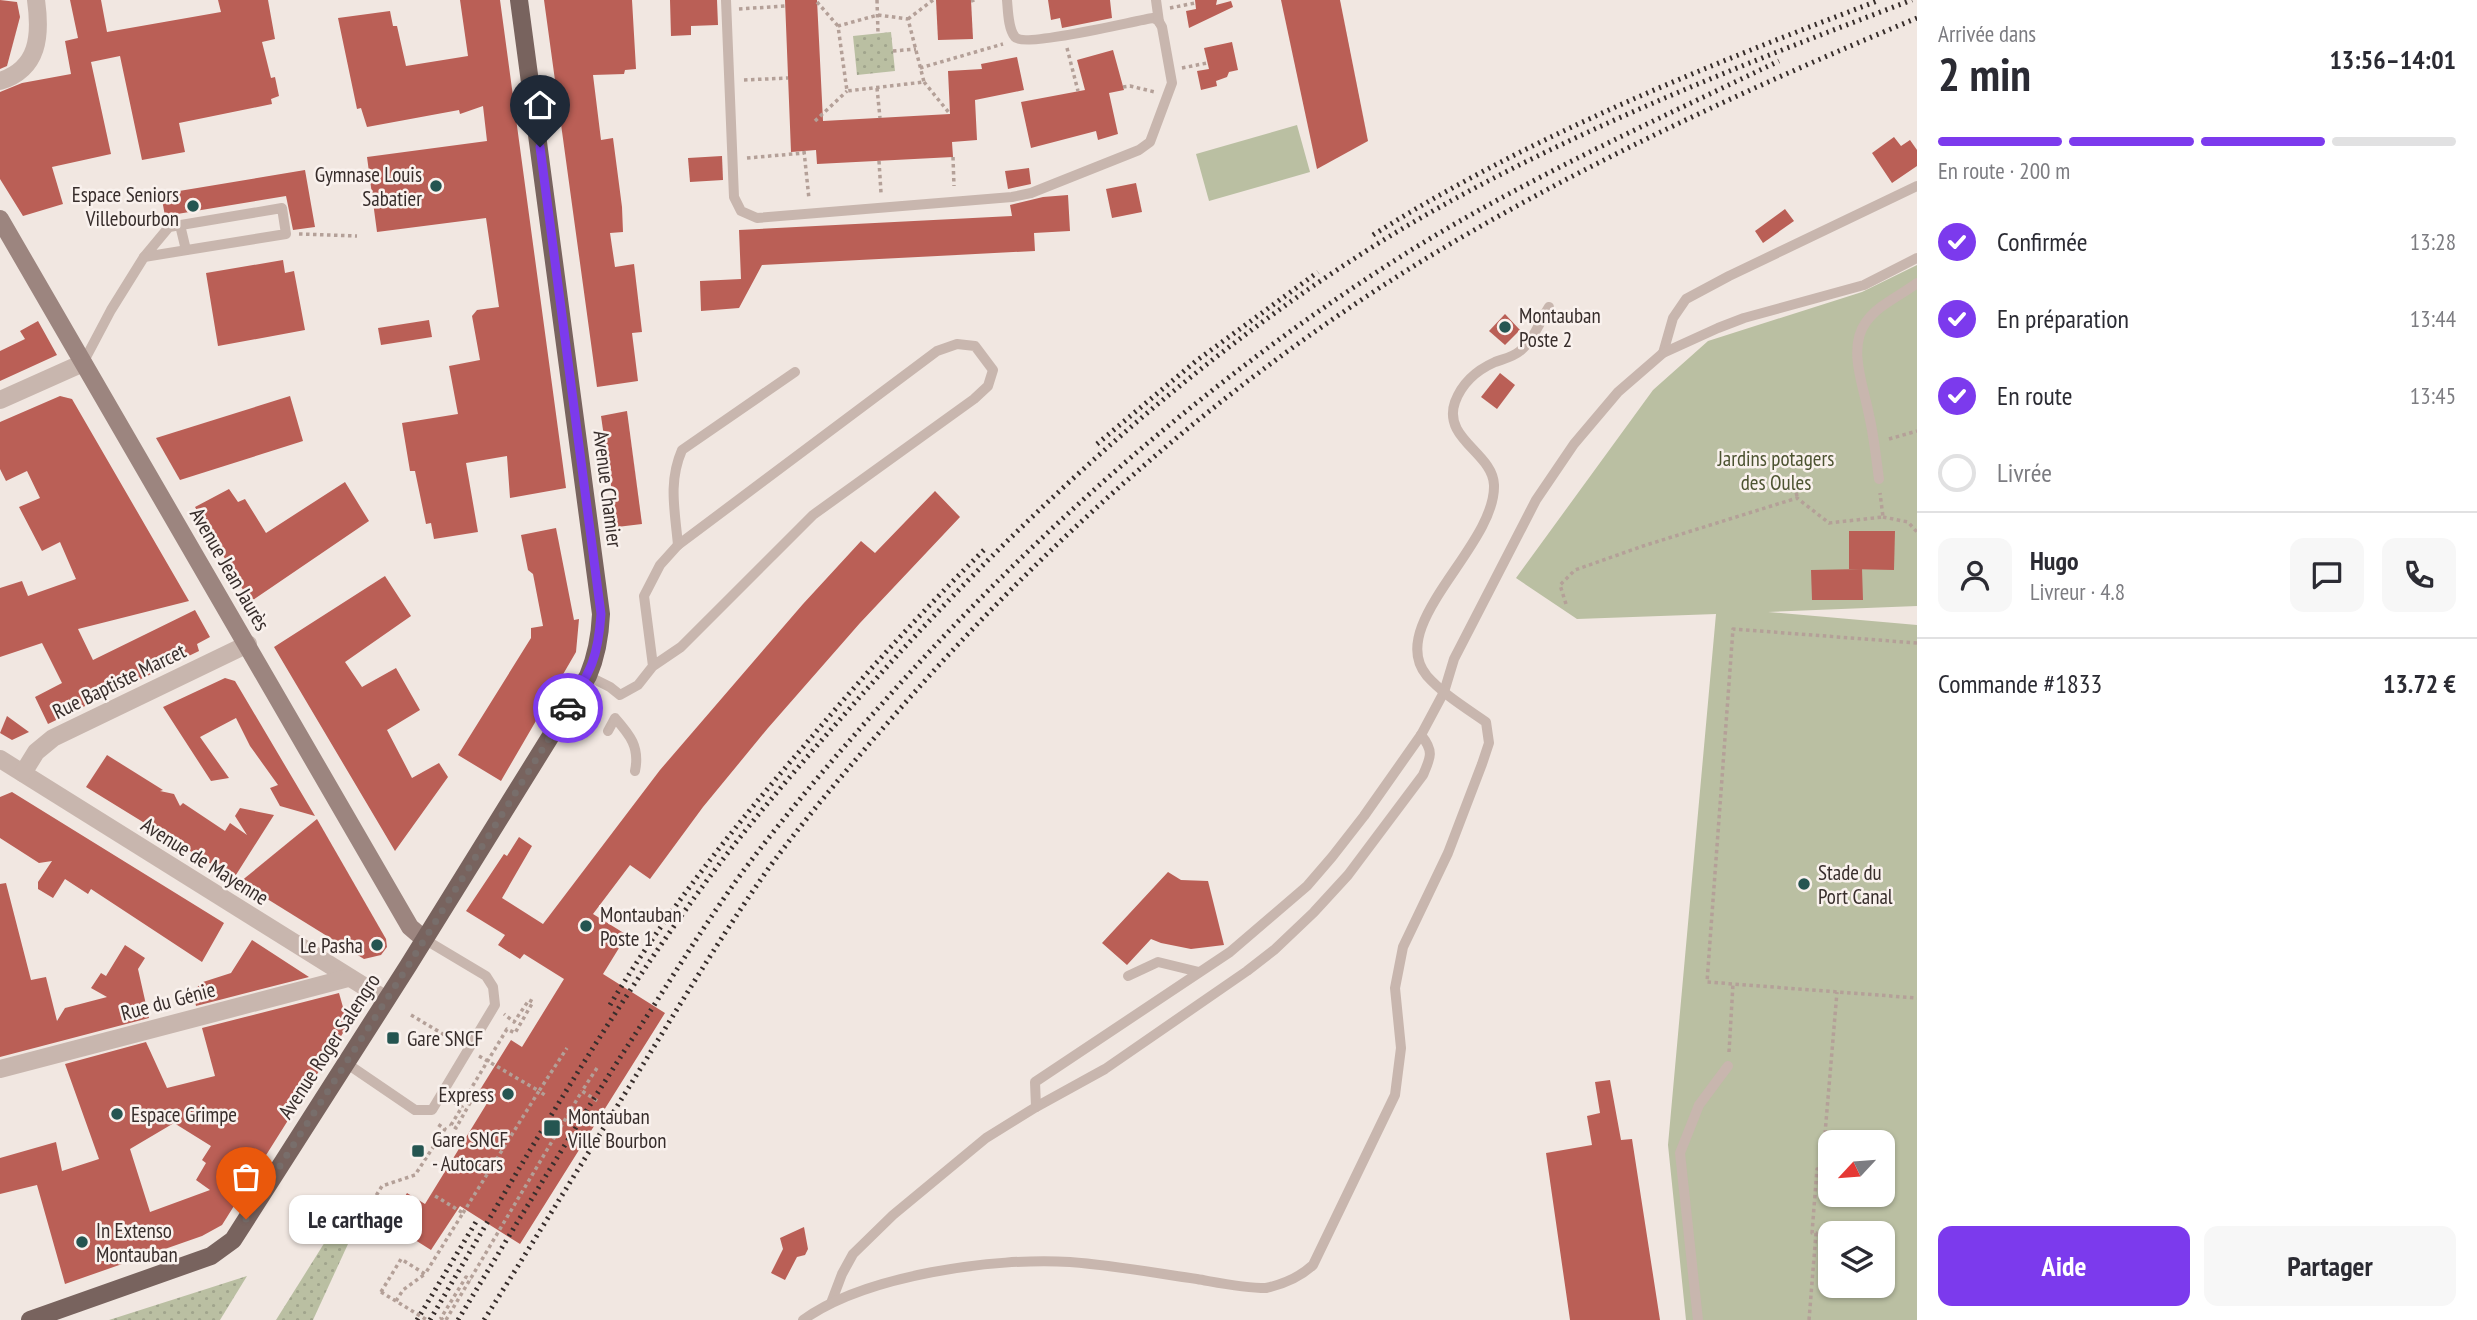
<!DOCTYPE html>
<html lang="fr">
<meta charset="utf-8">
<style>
:root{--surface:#fff;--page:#f7f7f7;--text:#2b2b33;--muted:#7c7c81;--line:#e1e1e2;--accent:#7c3aed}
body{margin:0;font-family:"PT Sans Narrow",sans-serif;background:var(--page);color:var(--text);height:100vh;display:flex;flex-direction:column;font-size:26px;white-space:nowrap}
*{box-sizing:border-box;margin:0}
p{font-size:23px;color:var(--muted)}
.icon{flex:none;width:38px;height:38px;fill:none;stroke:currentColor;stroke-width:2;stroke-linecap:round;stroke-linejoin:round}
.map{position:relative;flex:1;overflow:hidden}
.drawer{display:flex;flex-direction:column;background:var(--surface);width:560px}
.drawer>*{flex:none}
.needle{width:46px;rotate:244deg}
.buttons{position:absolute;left:1818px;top:1130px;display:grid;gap:14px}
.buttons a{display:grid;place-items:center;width:77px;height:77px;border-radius:14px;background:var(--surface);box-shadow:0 2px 5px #0004;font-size:35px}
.pin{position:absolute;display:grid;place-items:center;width:60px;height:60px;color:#fff;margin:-72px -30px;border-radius:50% 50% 50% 0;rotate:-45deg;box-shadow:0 0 7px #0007}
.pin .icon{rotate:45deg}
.courier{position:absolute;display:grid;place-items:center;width:70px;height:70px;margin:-35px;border:5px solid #7c3aed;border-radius:50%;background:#fff;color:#222;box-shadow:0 2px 9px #0007}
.bubble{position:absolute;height:49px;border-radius:14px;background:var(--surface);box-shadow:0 2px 5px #0004;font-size:23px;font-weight:700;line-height:49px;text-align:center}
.head em{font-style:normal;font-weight:700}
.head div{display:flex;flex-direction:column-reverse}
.head{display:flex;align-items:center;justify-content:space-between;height:119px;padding:0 21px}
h1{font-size:46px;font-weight:700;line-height:52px}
.bar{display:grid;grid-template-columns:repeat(4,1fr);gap:10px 7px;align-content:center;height:84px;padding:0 21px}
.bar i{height:9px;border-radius:5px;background:var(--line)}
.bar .selected{background:var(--accent)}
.bar p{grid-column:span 4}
.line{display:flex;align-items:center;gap:18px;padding:0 21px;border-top:2px solid var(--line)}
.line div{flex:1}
.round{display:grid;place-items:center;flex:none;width:74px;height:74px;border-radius:14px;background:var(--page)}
ol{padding:0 21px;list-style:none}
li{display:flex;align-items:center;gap:21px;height:77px}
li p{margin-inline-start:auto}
li .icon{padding:7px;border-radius:50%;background:var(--accent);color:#fff;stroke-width:4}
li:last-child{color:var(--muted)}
li i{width:38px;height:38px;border:4px solid var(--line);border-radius:50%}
.action{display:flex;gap:14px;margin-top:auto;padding:14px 21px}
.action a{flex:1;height:80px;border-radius:14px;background:var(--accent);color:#fff;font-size:28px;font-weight:700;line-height:80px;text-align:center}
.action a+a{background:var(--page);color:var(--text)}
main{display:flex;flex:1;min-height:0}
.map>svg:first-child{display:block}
.grass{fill:url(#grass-dots)}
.garden{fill:#babfa2;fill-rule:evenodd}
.building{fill:#ba5f56;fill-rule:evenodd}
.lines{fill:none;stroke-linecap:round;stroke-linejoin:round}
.path{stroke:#b4a098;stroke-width:3.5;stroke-dasharray:3.5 3.5;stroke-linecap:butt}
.lane{stroke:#c8b6ae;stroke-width:10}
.street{stroke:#c8b6ae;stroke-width:18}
.secondary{stroke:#9c857f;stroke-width:18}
.primary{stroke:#78635e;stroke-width:18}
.rail{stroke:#372d2b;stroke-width:5;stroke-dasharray:2 5;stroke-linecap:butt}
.path-bridge{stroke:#b4a098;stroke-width:3.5;stroke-dasharray:3.5 3.5;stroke-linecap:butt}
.done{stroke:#786e6b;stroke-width:7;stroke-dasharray:0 12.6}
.route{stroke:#7c3aed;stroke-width:9}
.poi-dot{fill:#255551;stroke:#f9f1ed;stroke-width:2.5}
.labels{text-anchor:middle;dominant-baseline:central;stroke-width:5;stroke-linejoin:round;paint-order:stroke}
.poi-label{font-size:21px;fill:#372d2b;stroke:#f9f1ed;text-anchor:start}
.park-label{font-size:21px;fill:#4c5331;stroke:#f9f1ed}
.street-label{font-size:21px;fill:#372d2b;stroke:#f9f1ed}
</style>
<main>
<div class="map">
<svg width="1917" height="1320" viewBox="0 0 1917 1320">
<defs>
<pattern id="grass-dots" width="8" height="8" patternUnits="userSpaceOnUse" patternTransform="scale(1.75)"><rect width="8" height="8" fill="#babfa2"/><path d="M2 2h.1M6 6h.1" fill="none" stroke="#a0a48c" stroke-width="1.8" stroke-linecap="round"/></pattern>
</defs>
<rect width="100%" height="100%" fill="#f1e7e1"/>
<g class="grass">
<polygon points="891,32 895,71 857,75 853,36"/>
<polygon points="330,1234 348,1244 313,1320 276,1320"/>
<polygon points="247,1276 220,1320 109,1320"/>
</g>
<g class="garden">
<polygon points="1297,125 1310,172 1209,201 1196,154"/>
<path d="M1917 265V606L1768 612 1917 625V1320H1686L1668 1145 1716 614 1577 619 1516 578 1653 390 1708 341 1862 292ZM1830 1143H1883V1195H1830ZM1830 1234H1883V1286H1830Z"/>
</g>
<g class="building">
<polygon points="0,0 17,2 20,17 7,66 0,69"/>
<polygon points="70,0 101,0 107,32 221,12 218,0 268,0 275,39 262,42 271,78 275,77 279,96 271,99 272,104 179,123 185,152 142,160 120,56 91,62 111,154 52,167 63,204 23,216 0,179 0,92 22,83 71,74 65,41 78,38"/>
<polygon points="460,0 500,0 566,488 510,498 507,456 466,463 478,532 434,539 431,523 426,524 415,471 410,471 402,423 458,414 449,366 480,360 472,316 477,310 499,307 486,218 377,232 367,157 487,141 483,106 460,114 459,110 367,127 361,108 357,109 338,18 390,11 393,26 397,26 406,66 468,56"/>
<polygon points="544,0 632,0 636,69 625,70 624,74 593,75 601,140 613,138 622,207 623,232 610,233 615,267 634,264 642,332 632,333 638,381 597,387"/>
<polygon points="670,0 717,0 718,25 691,26 691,35 671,36"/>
<polygon points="785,0 817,0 823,121 950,114 948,71 982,69 981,64 1017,57 1024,90 975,100 977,140 952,142 953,157 817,164 816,150 791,152"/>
<polygon points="936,0 971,0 973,39 938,40"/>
<polygon points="1048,0 1110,0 1112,18 1062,28 1060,18 1051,20"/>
<polygon points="1195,0 1217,0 1216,5 1231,1 1233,7 1189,28 1186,11 1196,9"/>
<polygon points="1281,0 1340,0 1368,141 1317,169"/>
<polygon points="1232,42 1238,70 1229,72 1227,77 1216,81 1217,86 1201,90 1197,71 1209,69 1204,48"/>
<polygon points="1113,50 1124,90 1109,93 1118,134 1098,140 1096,131 1031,148 1021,102 1085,90 1077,60"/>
<polygon points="1894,137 1901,146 1910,140 1917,150 1917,166 1892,183 1872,153"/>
<polygon points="722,156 723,180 690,182 688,158"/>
<polygon points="1029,168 1031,184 1008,189 1005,171"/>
<polygon points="305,170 315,227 293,230 286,196 165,216 161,194"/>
<polygon points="1136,183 1142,212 1112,218 1106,189"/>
<polygon points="1068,195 1070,231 1034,233 1035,251 762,265 739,308 701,311 700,281 741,279 739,230 1012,216 1010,205 1043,197"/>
<polygon points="1785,209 1794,221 1763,243 1755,231"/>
<polygon points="283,260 285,273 294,271 305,330 218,346 206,273"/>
<polygon points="1505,314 1520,330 1505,345 1489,331"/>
<polygon points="429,320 432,337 381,345 378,328"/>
<polygon points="38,321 57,355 0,381 0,351 25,339 20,331"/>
<polygon points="1500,373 1515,385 1497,409 1481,397"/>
<polygon points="60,396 72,399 189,601 78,629 93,660 195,610 210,637 197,644 199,651 48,724 35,697 62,683 42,643 0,657 0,588 22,581 28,596 76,579 60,542 42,551 19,507 40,498 27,471 6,481 0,469 0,422"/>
<polygon points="290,396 303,441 180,480 156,438"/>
<polygon points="627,411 642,524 617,527 601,416"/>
<polygon points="345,482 369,521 250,602 195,507 229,489 238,502 245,499 266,533"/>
<polygon points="935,491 960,517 860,623 768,728 703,807 650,879 630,865 593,914 627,935 603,974 665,1013 520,1244 460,1206 431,1250 388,1223 407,1193 425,1204 489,1100 478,1093 511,1040 522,1047 564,979 524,954 520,959 498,945 505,935 466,911 504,854 507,856 519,837 532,846 502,898 543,924 660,770 803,604 861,541 875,553"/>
<polygon points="556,528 574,620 579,619 576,652 501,781 458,755 531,638 531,628 543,626 533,574 528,570 521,535"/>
<polygon points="1849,531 1895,531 1894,570 1849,569"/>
<polygon points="1862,569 1863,600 1812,600 1811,570"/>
<polygon points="385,576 411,616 345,662 362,687 396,668 420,710 387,730 412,778 439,763 448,777 395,851 274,647"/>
<polygon points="225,678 235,681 315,816 280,806 270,788 278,785 250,746 236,718 200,737 229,778 211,781 163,707"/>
<polygon points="7,716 29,732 12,740 0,733"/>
<polygon points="107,755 163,790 160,791 174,794 180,806 183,803 225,831 230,823 247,835 235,816 240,808 274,815 234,878 86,787"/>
<polygon points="12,792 224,923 202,962 91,889 88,894 65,879 53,898 38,889 38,882 52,861 39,863 0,838 0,797"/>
<polygon points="317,819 386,939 387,947 381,955 364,959 240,882"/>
<polygon points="1168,872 1181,880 1208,881 1224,945 1191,949 1161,943 1151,939 1127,965 1102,943"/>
<polygon points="6,883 31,980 46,977 57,1021 65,1008 107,997 91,988 101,973 106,976 125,945 145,958 138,969 149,1018 0,1057 0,884"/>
<polygon points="252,940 309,977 196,1006 193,991 203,982 231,973"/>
<path d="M339 993 348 1025 222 1225 202 1236 65 1284 37 1185 0 1194V1158L56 1142 62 1171 99 1159 65 1064 146 1042 167 1088 215 1076 202 1028ZM174 1123 211 1146 202 1160 206 1163 196 1180 210 1190 150 1212 130 1149Z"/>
<polygon points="1610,1080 1621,1140 1632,1139 1660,1320 1570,1320 1546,1153 1592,1145 1587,1116 1600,1113 1595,1082"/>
<polygon points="804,1227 808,1249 805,1255 797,1257 785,1280 771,1273 783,1249 780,1238"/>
</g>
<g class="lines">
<g class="path">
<polyline points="877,0 878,33"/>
<polyline points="971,1 975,0"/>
<polyline points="817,2 838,26"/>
<polyline points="1170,8 1195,3"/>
<polyline points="739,9 785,6"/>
<polygon points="878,15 908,19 924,82 847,91 838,26"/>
<polyline points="908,19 933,0"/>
<polyline points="1067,48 1078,91"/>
<polyline points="893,51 916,49"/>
<polyline points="920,68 1003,44"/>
<polyline points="1182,68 1207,63"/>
<polyline points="744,80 788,78"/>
<polyline points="924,82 950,114"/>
<polyline points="1123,87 1130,86 1155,92"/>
<polyline points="877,88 880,118"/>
<polyline points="815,121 847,91"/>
<polyline points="804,151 809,199"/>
<polyline points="953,157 954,186"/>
<polyline points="747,158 804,153"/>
<polyline points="879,161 881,193"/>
<polyline points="299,234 357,236"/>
<polyline points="1889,439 1917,431"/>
<polyline points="1793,472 1797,497"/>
<polyline points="1883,517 1908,522 1917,532"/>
<polyline points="1566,604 1560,585 1575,570 1643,546 1797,498 1829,523 1883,517 1880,493"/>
<polyline points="1917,643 1733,629 1707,982 1917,998"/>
<polyline points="411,1015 458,1043"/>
<polyline points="1729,1052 1733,984"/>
<polyline points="479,1056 539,1091 567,1048"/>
<polyline points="597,1068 582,1091 599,1102"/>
<polyline points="453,1102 462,1107 451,1125 456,1128 470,1103 469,1092 507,1029 515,1033 533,1002 529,1000 514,1022 504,1014"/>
<polyline points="463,1213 539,1091 546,1096"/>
<polyline points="358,1225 382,1186 415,1175 445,1129 436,1123"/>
<polyline points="381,1292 401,1259 425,1274 463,1213 432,1194"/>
<polyline points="396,1301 403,1290 425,1274"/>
<polyline points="443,1320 441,1318 466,1277 471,1280"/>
<polyline points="446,1320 582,1091"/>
<polyline points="1809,1320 1816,1233 1812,1233 1817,1169 1822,1169 1837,992"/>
</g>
<g class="lane">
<path d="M726 0 734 197 741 211 757 218 1012 197 1031 193 1139 150 1150 142 1172 83 1162 27 1158 20 1153 18C1133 21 1024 48 1015 37 1008 29 1008 10 1007 0"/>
<polyline points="1156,0 1159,22"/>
<polygon points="282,208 286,234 144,257 169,227"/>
<polyline points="180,225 186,250"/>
<polyline points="1663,353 1673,318 1686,299 1729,276 1917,186"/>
<polyline points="83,363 111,310 144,257"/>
<path d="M1879 479C1876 458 1874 436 1869 415 1864 387 1847 348 1866 322 1879 304 1900 296 1917 283"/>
<path d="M678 545C675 511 668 482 682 450L795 372"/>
<polyline points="588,676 610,687 620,695 638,685 653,666 644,596 660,565 678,545 937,351 957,344 975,346 993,370 988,386 974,399 813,515 681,647 653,666"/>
<path d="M608 731 615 718C630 735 640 747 635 771"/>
<polyline points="1128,976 1158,962 1199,972"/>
<polyline points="346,1063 415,1110 432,1110 495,1005 493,987 486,976 424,939"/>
<path d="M1036 1107 1105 1069 1247 971 1274 950 1314 912 1348 875 1423 775C1431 757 1434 751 1421 735"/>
<polyline points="831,1303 842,1274 853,1254 893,1215 986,1138 1036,1107 1035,1082 1230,952 1307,886 1332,857 1364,816 1421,735 1444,692 1454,659 1536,500 1574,444 1618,392 1663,353 1718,328 1744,318 1864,285 1917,258"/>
<path d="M803 1320C865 1275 995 1257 1070 1262 1112 1265 1155 1273 1197 1279 1220 1283 1243 1288 1266 1288 1284 1284 1299 1278 1313 1265L1395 1095 1401 1048 1395 988 1403 947 1448 853 1482 764 1489 743 1486 722C1466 708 1443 694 1427 676 1384 625 1496 546 1494 485 1493 453 1442 439 1455 402 1462 383 1477 370 1495 362 1503 359 1513 357 1520 351 1533 341 1540 321 1549 307"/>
<polyline points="1698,1320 1680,1153 1699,1105 1728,1066"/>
</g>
<g class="street">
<path d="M0 81C39 69 41 35 36 0"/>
<polyline points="0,400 83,363"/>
<polyline points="0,759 386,1000"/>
<polyline points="23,773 36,752 53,738 248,644"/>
<polyline points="0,1069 348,978"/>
</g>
<polyline class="secondary" points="0,219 410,927 424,939"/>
<path class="primary" d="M30 1320 211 1256 233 1240 408 966 588 676C597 655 600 637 601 614L519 0"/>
<g class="rail">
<path d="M1373 235C1531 135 1706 66 1880 0"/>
<polyline points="1097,444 1196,361 1318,272"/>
<path d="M610 1005C666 912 733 828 804 746 862 677 923 610 987 547"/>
<polyline points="417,1320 476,1222"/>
<path d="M430 1320C518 1170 605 1018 708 879 757 813 812 751 866 690 1019 518 1193 357 1390 236 1554 137 1733 68 1912 0"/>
<path d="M458 1320C521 1216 584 1112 651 1010 681 963 711 915 744 870 789 810 838 753 888 697 1038 529 1207 380 1397 259 1518 182 1650 123 1779 61"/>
<path d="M484 1320C539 1233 593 1145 647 1058 687 993 727 927 771 865 811 811 854 761 898 711 1048 539 1222 385 1417 264 1573 168 1748 88 1917 18"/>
</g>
<polyline class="path-bridge" points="381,1292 427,1320"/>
</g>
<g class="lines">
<polyline class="done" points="246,1219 408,966 568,708"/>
<path class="route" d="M540 147 601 614C598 658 591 670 568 708"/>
</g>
<g class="poi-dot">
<circle cx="436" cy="186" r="7"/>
<circle cx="193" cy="206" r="7"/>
<circle cx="1505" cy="327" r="7"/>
<circle cx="1804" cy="884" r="7"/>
<circle cx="586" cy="926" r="7"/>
<circle cx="377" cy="945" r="7"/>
<rect x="386" y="1031" width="14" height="14" rx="3.5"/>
<circle cx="508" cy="1094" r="7"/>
<circle cx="117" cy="1114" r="7"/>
<rect x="543" y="1119" width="18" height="18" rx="3.5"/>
<rect x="411" y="1144" width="14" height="14" rx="3.5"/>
<circle cx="82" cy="1242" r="7"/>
</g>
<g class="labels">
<g class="poi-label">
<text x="422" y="174" text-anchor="end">Gymnase Louis<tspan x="422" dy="24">Sabatier</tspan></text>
<text x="179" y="194" text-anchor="end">Espace Seniors<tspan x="179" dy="24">Villebourbon</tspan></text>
<text x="1519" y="315">Montauban<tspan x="1519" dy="24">Poste 2</tspan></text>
<text x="1818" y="872">Stade du<tspan x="1818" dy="24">Port Canal</tspan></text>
<text x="600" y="914">Montauban<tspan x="600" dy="24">Poste 1</tspan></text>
<text x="363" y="945" text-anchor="end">Le Pasha</text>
<text x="407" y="1038">Gare SNCF</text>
<text x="494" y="1094" text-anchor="end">Express</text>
<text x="131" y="1114">Espace Grimpe</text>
<text x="568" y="1116">Montauban<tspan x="568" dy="24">Ville Bourbon</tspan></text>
<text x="432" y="1139">Gare SNCF<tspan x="432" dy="24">- Autocars</tspan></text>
<text x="96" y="1230">In Extenso<tspan x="96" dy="24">Montauban</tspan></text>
</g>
<g class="park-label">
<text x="1776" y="458">Jardins potagers<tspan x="1776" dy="24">des Oules</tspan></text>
</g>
<g class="street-label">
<text transform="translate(608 489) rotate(83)">Avenue Chamier</text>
<text transform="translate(230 569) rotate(60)">Avenue Jean Jaurès</text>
<text transform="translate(119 681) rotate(-26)">Rue Baptiste Marcet</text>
<text transform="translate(205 861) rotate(32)">Avenue de Mayenne</text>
<text transform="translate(168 1001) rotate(-15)">Rue du Génie</text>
<text transform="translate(329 1046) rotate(-57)">Avenue Roger Salengro</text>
</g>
</g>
</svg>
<div class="buttons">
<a><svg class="needle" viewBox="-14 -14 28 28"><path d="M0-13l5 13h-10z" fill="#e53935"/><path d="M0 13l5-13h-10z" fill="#7c7c81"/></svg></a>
<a><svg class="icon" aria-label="layers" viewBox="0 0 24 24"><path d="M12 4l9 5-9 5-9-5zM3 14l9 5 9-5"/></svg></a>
</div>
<div class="pin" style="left:246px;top:1219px;background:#ea580c"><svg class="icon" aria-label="bag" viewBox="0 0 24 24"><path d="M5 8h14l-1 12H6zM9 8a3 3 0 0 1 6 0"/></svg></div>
<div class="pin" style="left:540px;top:147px;background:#1f2937"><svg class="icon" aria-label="home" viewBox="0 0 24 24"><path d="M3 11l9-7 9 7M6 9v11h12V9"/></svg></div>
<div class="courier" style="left:568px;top:708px"><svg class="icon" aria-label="car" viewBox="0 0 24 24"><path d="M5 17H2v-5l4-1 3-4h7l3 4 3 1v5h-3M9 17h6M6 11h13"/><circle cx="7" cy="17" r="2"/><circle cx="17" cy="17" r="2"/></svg></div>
<div class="bubble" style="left:289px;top:1195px;width:133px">Le carthage</div>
</div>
<section class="drawer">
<div class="head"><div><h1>2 min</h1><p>Arrivée dans</p></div><em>13:56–14:01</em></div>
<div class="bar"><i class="selected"></i><i class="selected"></i><i class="selected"></i><i></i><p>En route · 200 m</p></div>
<ol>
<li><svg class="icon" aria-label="check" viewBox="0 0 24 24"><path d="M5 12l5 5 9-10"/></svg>Confirmée<p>13:28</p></li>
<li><svg class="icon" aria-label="check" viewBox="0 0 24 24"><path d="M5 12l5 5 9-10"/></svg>En préparation<p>13:44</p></li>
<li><svg class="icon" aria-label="check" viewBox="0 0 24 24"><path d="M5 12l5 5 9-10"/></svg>En route<p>13:45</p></li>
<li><i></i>Livrée</li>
</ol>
<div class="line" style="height:126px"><a class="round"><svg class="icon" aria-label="person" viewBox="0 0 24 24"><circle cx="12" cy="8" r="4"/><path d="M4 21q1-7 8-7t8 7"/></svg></a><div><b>Hugo</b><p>Livreur · 4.8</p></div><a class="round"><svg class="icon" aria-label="chat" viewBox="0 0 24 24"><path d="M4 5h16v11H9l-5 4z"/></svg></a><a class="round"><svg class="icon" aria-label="phone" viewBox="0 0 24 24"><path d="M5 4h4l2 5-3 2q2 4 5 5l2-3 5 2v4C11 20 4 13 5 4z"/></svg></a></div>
<div class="line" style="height:91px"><div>Commande #1833</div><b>13.72 €</b></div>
<div class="action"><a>Aide</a><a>Partager</a></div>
</section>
</main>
